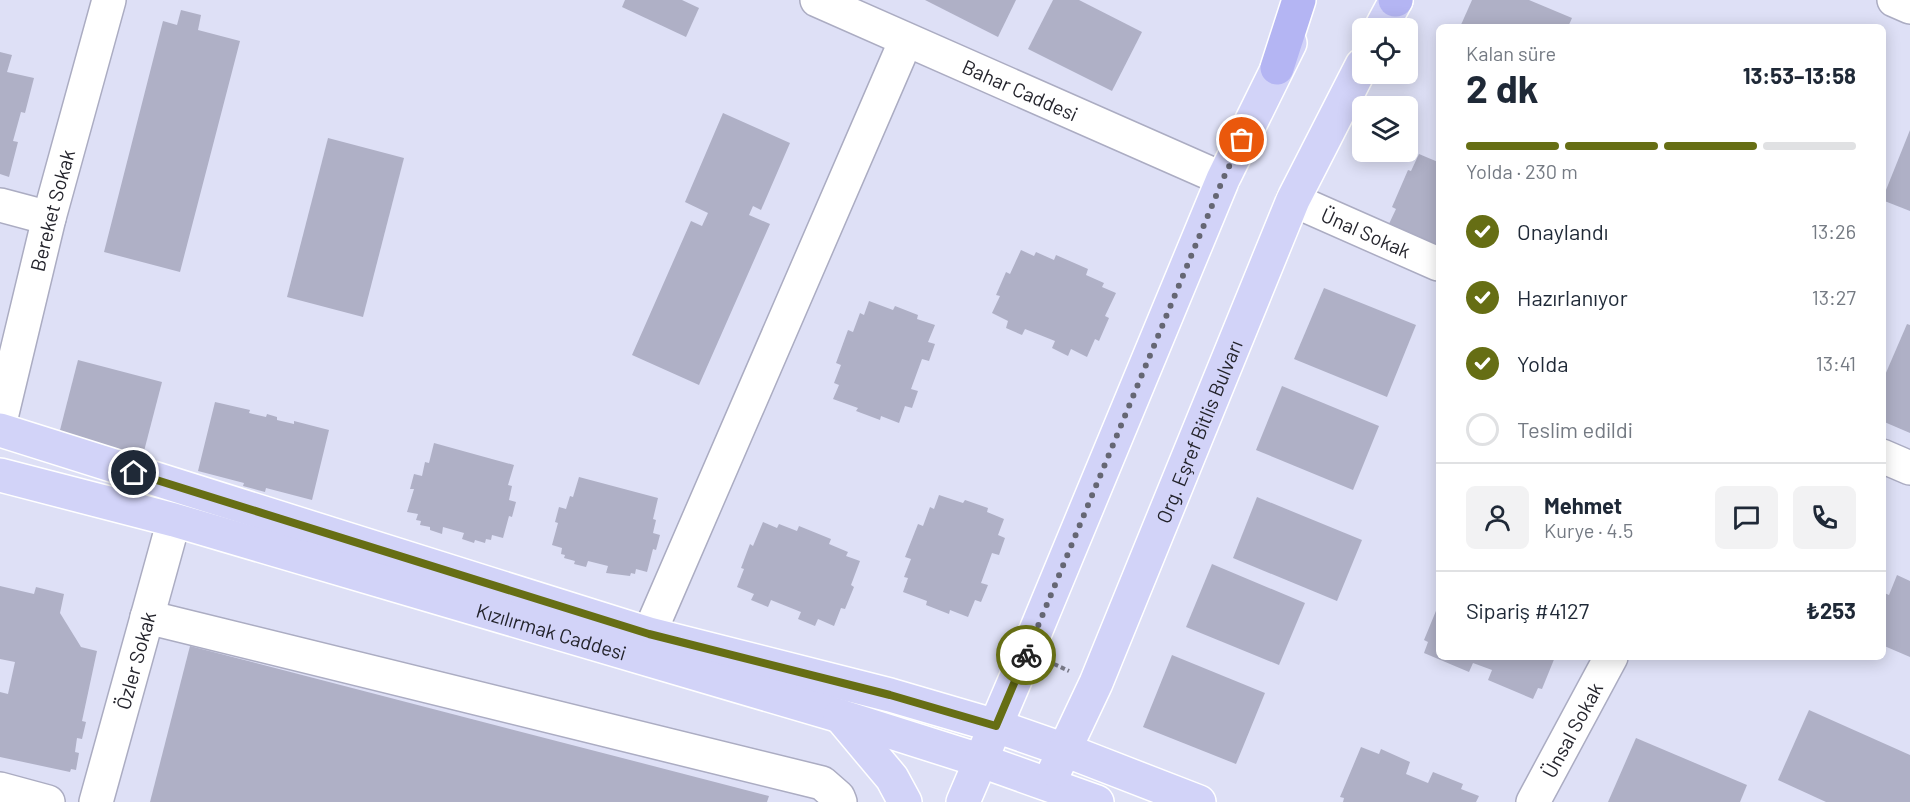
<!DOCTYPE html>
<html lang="tr">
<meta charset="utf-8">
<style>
:root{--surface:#fff;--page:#f2f2f3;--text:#1f2937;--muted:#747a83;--line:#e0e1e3;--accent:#666e14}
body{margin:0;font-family:Barlow,sans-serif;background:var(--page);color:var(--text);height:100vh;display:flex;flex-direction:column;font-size:22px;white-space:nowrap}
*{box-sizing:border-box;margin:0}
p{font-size:20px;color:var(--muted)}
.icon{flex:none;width:33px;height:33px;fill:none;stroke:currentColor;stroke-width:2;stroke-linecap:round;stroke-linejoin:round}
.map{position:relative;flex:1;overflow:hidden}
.sheet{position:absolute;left:1436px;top:24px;width:450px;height:636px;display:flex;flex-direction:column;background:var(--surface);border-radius:9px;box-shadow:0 3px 15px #0003}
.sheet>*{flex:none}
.buttons{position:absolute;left:1352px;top:18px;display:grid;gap:12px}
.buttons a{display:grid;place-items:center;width:66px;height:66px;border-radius:9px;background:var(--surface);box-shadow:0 3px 15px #0003;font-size:30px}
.pin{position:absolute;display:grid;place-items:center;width:51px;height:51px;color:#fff;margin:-26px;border:3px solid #fff;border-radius:50%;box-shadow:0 2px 6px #0007}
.courier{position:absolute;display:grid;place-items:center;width:60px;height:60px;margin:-30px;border:4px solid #666e14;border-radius:50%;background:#fff;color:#222;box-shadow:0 2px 8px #0007}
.overview em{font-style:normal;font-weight:700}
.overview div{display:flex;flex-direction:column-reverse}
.overview{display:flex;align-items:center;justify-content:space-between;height:102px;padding:0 30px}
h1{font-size:39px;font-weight:700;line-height:45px}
.bar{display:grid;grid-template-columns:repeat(4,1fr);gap:9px 6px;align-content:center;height:72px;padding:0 30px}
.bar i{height:8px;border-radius:4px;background:var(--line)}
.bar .on{background:var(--accent)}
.bar p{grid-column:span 4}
.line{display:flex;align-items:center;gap:15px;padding:0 30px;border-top:2px solid var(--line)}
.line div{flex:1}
.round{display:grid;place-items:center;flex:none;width:63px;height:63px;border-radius:9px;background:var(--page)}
ol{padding:0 30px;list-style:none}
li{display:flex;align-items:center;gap:18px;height:66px}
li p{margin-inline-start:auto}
li .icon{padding:6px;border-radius:50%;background:var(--accent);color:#fff;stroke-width:4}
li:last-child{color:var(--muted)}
li i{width:33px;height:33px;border:3px solid var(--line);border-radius:50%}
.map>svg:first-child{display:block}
.building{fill:#afb0c6}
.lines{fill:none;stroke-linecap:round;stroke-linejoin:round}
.minor-casing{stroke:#abacc2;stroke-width:36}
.major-casing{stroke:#fff;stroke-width:36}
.highway-casing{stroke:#fff;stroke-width:36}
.path{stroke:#787987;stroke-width:4;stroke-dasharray:4.5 3;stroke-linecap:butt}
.minor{stroke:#fff;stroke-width:33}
.major{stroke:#d2d3f8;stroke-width:33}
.highway{stroke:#b4b5f3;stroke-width:33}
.done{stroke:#656673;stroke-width:6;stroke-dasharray:0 10.8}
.route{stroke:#666e14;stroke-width:8}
.labels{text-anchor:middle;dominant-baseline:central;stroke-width:4.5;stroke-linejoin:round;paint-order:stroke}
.street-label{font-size:20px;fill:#24242c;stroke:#dee0f6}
</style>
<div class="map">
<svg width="1910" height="802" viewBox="0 0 1910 802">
<rect width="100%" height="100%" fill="#dee0f6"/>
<g class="building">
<polygon points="625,0 682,0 699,8 686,37 622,7"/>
<polygon points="925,0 1016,0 998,37"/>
<polygon points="1053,0 1079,0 1142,32 1112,91 1028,49"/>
<polygon points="1472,0 1529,0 1572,18 1568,27 1460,27"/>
<polygon points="181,10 201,15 198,30 240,41 180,272 104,252 163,21 177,25"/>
<polygon points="0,52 12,55 7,72 34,78 25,113 21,112 13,141 18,142 9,177 0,174"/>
<polygon points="723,113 790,143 761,210 753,206 749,215 770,224 699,385 632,355 691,221 702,226 708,213 685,202"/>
<polygon points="1910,130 1910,211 1882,200"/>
<polygon points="328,138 404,158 363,317 287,297"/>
<polygon points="1419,154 1438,162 1438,248 1388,226 1396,209 1392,207 1408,170 1411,171"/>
<polygon points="1021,250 1034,256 1036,252 1054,260 1056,255 1088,269 1086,275 1104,283 1102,287 1116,293 1105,316 1109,318 1099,341 1095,339 1087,357 1071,349 1068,356 1052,348 1055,341 1025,329 1022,335 1006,328 1008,321 992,313 1000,296 996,295 1006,272 1010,274"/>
<polygon points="1324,288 1416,325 1387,397 1294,359"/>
<polygon points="869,301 893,310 895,306 918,315 917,319 935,325 928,342 935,344 929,361 922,359 911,389 918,391 912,408 905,406 899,423 881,416 880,420 856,411 858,408 833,399 839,385 834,383 841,365 836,363 848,330 853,332 860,313 864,315"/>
<polygon points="1907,324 1910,325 1910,433 1882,421 1882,382"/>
<polygon points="78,360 162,382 143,455 59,434"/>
<polygon points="1282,386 1379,426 1353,490 1256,450"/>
<polygon points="215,402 250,410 249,413 266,417 267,414 277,417 277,420 294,424 294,421 329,430 312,500 266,488 265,492 243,486 244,483 198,471"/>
<polygon points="434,443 514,465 508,485 512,486 509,500 516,502 512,517 509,516 503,538 492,535 491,540 486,539 485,543 475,540 474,543 462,539 464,533 443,527 442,534 430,530 430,527 420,525 421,521 416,520 418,514 407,512 414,489 410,489 414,474 422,476 425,462 429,463"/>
<polygon points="579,477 658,498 653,519 656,520 653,533 660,535 656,550 653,549 647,572 636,569 635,574 631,573 630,576 606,573 608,566 588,561 586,567 574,564 575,561 564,558 565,555 561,554 562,548 552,545 558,523 555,522 559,507 566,509 570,496 573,497"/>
<polygon points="939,495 963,503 965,500 988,508 987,512 1004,519 998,535 1005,538 999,555 992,553 981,583 988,585 981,602 975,600 968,617 950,610 949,614 926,605 927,601 903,592 908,578 904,577 911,559 905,557 918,524 923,526 930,507 934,509"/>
<polygon points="1257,497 1362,540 1337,601 1233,558"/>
<polygon points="763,522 777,528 779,524 797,531 799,526 831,539 829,544 848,552 846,556 860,561 851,585 854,587 845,609 841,608 834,626 818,619 815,626 798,619 801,612 771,600 768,607 751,600 754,594 737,587 744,569 741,568 750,544 753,546"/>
<polygon points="1212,564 1305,603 1279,665 1186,627"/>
<polygon points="1897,575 1910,581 1910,657 1882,645 1882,592 1889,595"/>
<polygon points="0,586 34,594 36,587 64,594 60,613 81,647 97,651 82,721 86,722 82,739 77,738 75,752 79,753 76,770 71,769 70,772 0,757 0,692 8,694 15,662 0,659"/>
<polygon points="1438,606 1438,657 1555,657 1542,689 1538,688 1533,699 1488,680 1492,670 1473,663 1469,672 1424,653 1428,642 1424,640"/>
<polygon points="190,646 769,796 767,802 150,802"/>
<polygon points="1172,655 1265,693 1236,764 1143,727"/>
<polygon points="1809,710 1910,755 1910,802 1826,802 1778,780"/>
<polygon points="1636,738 1747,785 1740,802 1608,802"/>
<polygon points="1361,747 1379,754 1381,749 1410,762 1406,774 1428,783 1433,772 1463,784 1461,789 1479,796 1476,802 1343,802 1344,798 1340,797"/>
</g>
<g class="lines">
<defs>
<g id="minor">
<path id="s1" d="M817 0 1223 179"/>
<polyline points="1894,0 1910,7"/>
<path id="s2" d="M1293 200 1438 264"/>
<polyline points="0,205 49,218"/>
<path id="s3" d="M0 422 49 218 109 0"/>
<polyline points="1882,456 1910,468"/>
<polyline points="147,617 822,783 838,797 840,802"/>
<polyline points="649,634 906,40"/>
<polyline points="0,789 48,802"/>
<path id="s4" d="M96 802 174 520"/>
<path id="s5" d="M1533 802 1611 657"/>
</g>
<g id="major">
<polyline points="1381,28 1396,0"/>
<polyline points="0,430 649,634 890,695 996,726 1065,750 1199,802"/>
<path id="s6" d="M0 475 174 520 840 716 982 761 1097 802"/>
<polyline points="840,716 892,778 905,802"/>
<path id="s7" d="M1055 770 1096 683 1293 200 1362 65"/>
<polyline points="963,802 1027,652 1223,179 1290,43"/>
</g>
<g id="highway">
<polyline points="1395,0 1396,0"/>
<polyline points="1277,68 1299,0"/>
</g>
</defs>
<use href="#minor" class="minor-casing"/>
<use href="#major" class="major-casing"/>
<use href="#highway" class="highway-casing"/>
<polyline class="path" points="1054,664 1069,671"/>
<use href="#minor" class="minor"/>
<use href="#major" class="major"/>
<use href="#highway" class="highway"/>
</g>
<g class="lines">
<polyline class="done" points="1026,655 1223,179 1242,140"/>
<polyline class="route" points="134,473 649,634 890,695 996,726 1026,655"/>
</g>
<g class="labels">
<g class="street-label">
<text stroke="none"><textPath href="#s1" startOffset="222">Bahar Caddesi</textPath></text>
<text stroke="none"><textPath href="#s3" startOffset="218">Bereket Sokak</textPath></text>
<text stroke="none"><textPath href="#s2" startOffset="80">Ünal Sokak</textPath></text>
<text stroke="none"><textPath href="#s7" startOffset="368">Org. Eşref Bitlis Bulvarı</textPath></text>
<text stroke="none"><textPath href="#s6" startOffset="573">Kızılırmak Caddesi</textPath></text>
<text stroke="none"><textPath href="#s4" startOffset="147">Özler Sokak</textPath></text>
<text stroke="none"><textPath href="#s5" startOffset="82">Ünsal Sokak</textPath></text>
</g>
</g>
</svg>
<div class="buttons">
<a><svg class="icon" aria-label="locate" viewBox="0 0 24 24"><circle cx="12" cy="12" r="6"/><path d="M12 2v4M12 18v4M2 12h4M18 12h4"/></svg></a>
<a><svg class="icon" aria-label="layers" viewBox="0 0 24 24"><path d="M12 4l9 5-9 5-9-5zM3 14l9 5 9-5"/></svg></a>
</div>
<div class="pin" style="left:1242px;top:140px;background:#ea580c"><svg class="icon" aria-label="bag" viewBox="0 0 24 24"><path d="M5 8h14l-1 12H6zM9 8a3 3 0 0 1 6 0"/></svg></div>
<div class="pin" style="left:134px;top:473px;background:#1f2937"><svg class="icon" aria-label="home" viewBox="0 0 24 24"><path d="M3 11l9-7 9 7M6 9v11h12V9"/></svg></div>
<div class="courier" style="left:1026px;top:655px"><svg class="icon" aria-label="bike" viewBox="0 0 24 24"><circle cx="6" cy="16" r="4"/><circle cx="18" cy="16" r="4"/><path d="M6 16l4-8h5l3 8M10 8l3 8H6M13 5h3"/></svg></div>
<section class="sheet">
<div class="overview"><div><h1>2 dk</h1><p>Kalan süre</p></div><em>13:53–13:58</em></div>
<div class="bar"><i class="on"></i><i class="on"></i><i class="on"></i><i></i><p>Yolda · 230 m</p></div>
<ol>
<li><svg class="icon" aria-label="check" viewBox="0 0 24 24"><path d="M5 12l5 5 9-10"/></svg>Onaylandı<p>13:26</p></li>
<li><svg class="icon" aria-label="check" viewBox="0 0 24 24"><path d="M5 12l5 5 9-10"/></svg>Hazırlanıyor<p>13:27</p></li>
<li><svg class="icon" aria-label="check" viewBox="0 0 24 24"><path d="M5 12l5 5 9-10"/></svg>Yolda<p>13:41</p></li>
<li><i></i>Teslim edildi</li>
</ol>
<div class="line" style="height:108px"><a class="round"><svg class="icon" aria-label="person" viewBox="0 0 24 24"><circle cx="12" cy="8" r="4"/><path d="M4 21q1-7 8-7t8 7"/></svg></a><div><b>Mehmet</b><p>Kurye · 4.5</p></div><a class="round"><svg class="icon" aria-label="chat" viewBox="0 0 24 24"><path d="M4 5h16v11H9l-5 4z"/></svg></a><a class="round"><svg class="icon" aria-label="phone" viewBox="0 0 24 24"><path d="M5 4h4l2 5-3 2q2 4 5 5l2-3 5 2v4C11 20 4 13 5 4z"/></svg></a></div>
<div class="line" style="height:78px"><div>Sipariş #4127</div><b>₺253</b></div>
</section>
</div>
